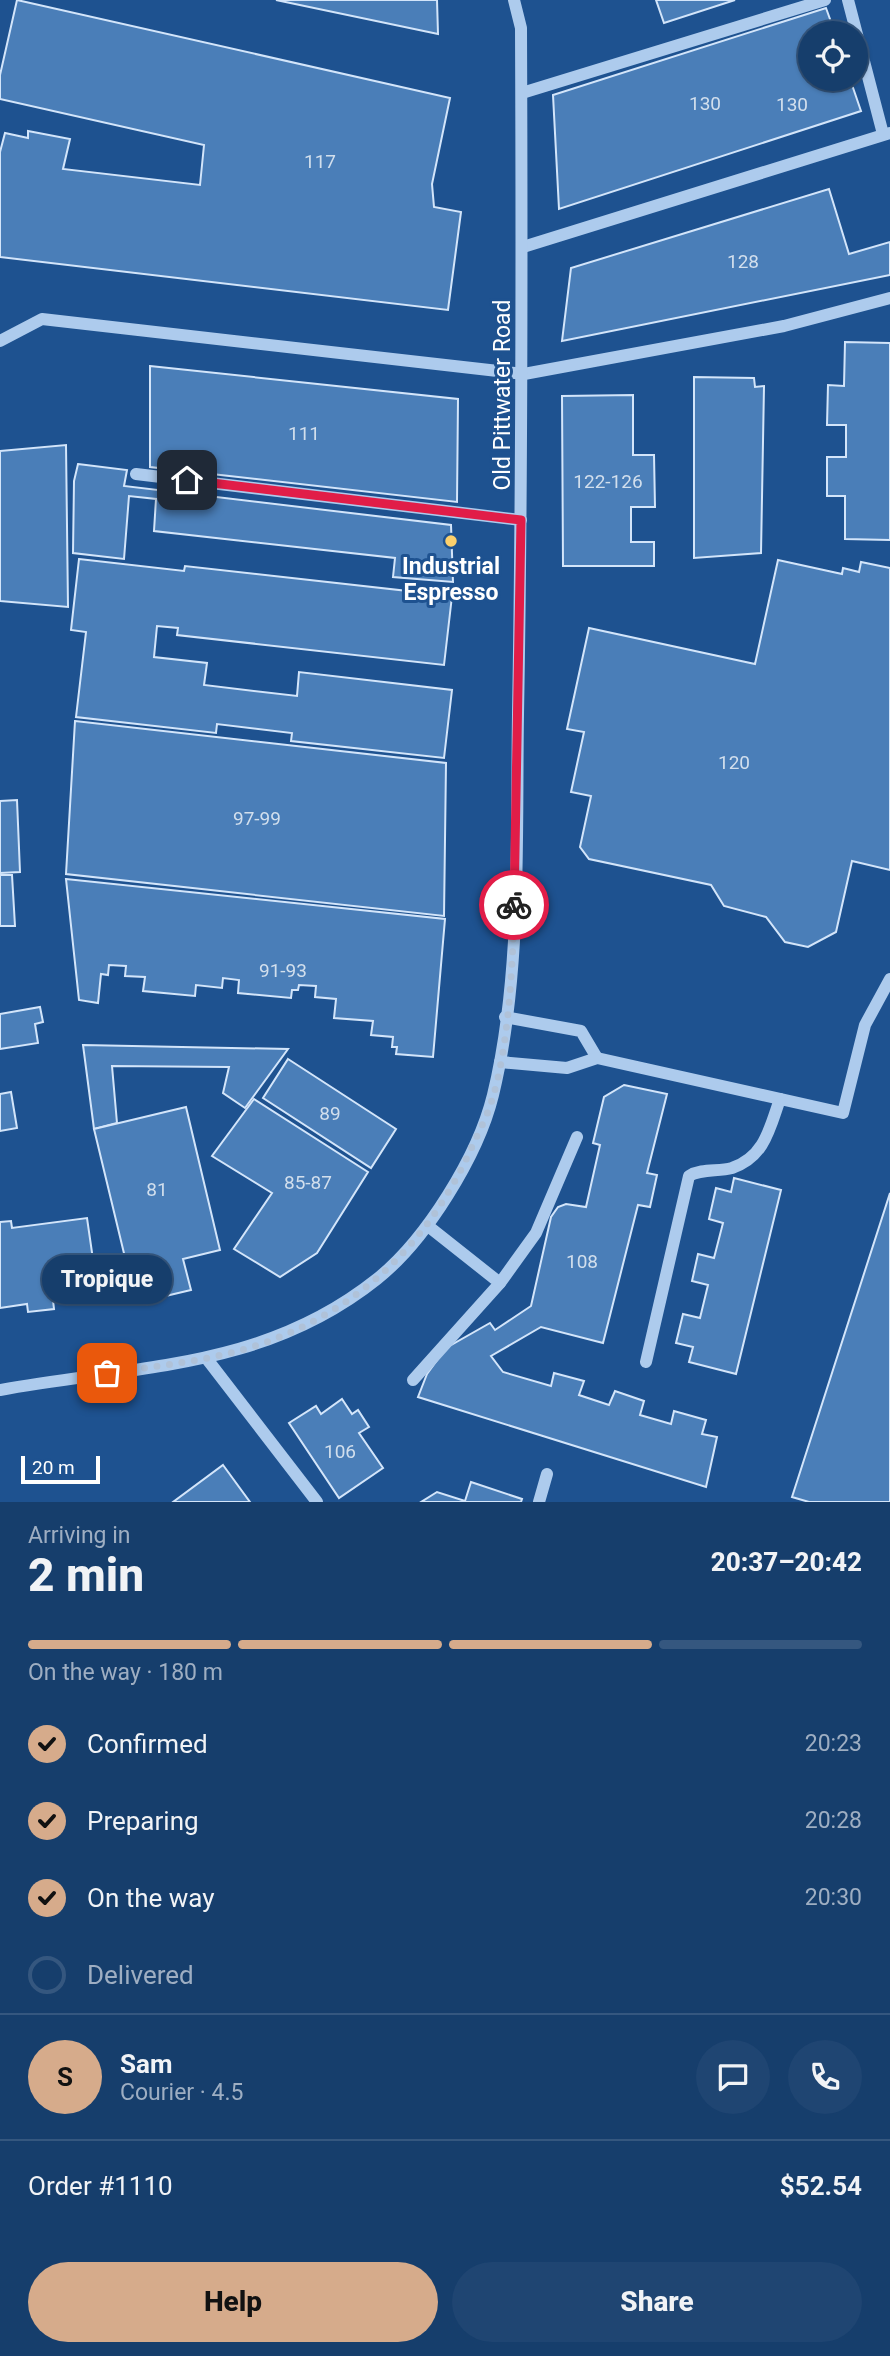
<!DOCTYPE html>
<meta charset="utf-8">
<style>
:root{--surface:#163e6c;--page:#1f4572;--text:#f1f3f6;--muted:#9eaec2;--line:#35577f;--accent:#d6ab8b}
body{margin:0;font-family:Roboto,sans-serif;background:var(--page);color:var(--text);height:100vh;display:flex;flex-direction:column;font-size:26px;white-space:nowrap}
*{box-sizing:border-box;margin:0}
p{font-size:23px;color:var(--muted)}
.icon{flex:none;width:38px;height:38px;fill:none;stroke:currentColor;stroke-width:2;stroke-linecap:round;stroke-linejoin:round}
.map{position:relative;height:1502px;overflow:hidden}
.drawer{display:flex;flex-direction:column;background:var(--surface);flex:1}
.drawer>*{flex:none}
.tools{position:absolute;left:798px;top:21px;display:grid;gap:14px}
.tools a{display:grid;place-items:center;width:70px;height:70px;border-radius:50%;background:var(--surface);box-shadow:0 2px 5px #0004,0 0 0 2px var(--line);font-size:35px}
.scale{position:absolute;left:21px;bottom:18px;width:79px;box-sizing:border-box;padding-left:7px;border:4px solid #fff;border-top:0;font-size:19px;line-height:24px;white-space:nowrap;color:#fff;-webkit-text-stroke:5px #1e5290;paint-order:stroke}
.pin{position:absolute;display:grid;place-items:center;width:60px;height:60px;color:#fff;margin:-30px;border-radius:14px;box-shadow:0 4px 10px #0006}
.courier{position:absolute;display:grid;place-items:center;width:70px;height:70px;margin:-35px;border:5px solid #e11d48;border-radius:50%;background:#fff;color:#222;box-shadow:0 2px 9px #0007}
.bubble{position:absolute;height:49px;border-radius:24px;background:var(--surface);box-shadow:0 2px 5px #0004,0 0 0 2px var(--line);font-size:23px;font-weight:800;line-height:49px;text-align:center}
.headline em{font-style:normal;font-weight:800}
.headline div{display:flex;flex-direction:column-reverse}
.headline{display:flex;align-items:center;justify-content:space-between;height:119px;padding:0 28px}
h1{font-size:46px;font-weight:800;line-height:52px}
.bar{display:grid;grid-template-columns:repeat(4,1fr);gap:10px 7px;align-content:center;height:84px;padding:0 28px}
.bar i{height:9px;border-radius:5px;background:var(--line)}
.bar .current{background:var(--accent)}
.bar p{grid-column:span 4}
.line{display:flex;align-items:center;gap:18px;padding:0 28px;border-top:2px solid var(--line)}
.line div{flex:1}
.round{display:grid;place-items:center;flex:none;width:74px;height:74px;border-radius:37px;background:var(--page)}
ol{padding:0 28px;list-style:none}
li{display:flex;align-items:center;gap:21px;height:77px}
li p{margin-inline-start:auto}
li .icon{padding:7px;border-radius:50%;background:var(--accent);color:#111;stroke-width:4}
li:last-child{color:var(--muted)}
li i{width:38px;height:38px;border:4px solid var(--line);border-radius:50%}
.cta{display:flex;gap:14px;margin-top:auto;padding:14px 28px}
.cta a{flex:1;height:80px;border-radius:42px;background:var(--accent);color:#111;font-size:28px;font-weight:800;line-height:80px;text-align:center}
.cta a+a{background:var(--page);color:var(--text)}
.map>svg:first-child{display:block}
.building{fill:#4a7eb8;stroke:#d3e5fa;stroke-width:2}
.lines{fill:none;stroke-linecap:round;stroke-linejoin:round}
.minor{stroke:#adcbed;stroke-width:12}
.done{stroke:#b0c2d8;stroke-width:7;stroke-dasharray:0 12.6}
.route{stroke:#e11d48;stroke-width:9}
.poi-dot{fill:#fcd06c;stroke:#1e5290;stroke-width:2.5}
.labels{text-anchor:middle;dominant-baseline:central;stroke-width:6;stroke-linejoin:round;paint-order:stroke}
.number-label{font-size:19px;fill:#d2dfed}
.street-label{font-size:23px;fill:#fff;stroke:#1e5290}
.poi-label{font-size:23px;font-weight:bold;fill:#fff;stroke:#1e5290}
</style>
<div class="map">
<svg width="890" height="1502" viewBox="0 0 890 1502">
<rect width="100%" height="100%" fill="#1e5290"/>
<g class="building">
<polygon points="17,0 450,98 432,184 434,207 461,212 448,310 0,257 0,152 5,133 28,138 28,131 70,139 63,169 200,185 204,145 0,99 0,75"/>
<polygon points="276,0 437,0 438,34"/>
<polygon points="656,0 735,0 664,23"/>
<polygon points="826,8 835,33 810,33 810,79 850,79 861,111 559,209 553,95"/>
<polygon points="829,189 849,254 890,242 890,275 562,341 571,268"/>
<polygon points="845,342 890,343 890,540 845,539 845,496 827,496 827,457 846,457 846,425 827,425 828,385 844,386"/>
<polygon points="150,366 458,399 457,502 150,467"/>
<polygon points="694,377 754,378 755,387 764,386 761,553 694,558"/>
<polygon points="633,395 633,455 654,455 655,507 631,507 631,542 654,542 654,566 563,566 562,396"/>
<polygon points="66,445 68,607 0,601 0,451"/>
<polygon points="78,464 127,470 124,486 451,525 453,582 393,577 395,558 154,531 156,499 129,496 124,559 73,553 74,481"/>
<polygon points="79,559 184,571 185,566 452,596 444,665 177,635 178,628 157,626 154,657 207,663 204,685 297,696 299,672 452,690 444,758 291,741 292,733 217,724 216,733 76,717 86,632 71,630"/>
<polygon points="778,560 842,574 843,568 859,572 861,562 890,568 890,870 852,861 836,932 808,947 785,942 766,917 724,906 711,885 589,859 580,847 591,796 571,792 584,732 567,729 589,628 755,664"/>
<polygon points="75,721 446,763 444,916 66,874"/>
<polygon points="17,800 20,872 0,873 0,801"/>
<polygon points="0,875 12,875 15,926 0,926"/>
<polygon points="66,879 445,919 433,1057 396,1054 397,1047 392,1047 393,1037 371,1035 373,1021 334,1018 336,999 315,997 316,986 299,985 298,990 292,990 291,998 238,993 239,980 223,978 222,988 196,985 195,996 143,991 145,977 125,976 126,966 109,965 108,975 101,974 98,1003 79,1000"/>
<polygon points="40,1007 43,1022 35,1024 38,1043 0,1049 0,1014"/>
<polygon points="83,1045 288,1049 245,1108 223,1093 229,1067 112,1066 117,1123 94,1129"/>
<polygon points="288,1059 396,1129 371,1168 263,1098"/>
<polygon points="624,1085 667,1094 647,1173 657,1175 650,1207 638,1205 603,1343 541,1327 491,1356 503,1372 551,1386 554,1373 584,1381 579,1395 609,1405 615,1391 644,1401 640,1415 671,1424 674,1411 706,1420 702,1434 717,1437 706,1487 418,1397 427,1374 446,1348 490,1323 495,1330 531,1306 551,1217 558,1207 566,1204 586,1207 600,1145 593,1143 604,1097"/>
<polygon points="11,1092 17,1128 0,1131 0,1094"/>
<polygon points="254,1099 368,1172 317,1253 280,1277 234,1249 272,1193 212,1156"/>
<polygon points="186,1107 220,1250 183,1259 191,1290 136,1303 94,1129"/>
<polygon points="734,1178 781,1190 736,1374 689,1362 693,1347 676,1343 683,1314 700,1318 708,1285 692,1281 698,1254 714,1258 723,1223 709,1219 716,1188 731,1192"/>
<polygon points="890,1193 890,1502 809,1502 792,1497"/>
<polygon points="87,1218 98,1294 53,1300 54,1309 28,1312 27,1304 0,1308 0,1222 11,1221 12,1228"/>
<polygon points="342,1399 352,1414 358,1410 369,1427 359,1433 383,1468 339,1498 289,1423 316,1406 321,1414"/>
<polygon points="223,1465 250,1502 173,1502"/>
<polygon points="471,1482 522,1499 521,1502 421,1502 437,1492 465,1501"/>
</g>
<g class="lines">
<g class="minor">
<polyline points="848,0 883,134"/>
<polyline points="522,93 825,0"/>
<polyline points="523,247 890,133"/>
<polyline points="0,341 42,319 524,374 784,326 890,298"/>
<polyline points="136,474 521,520"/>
<polyline points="505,1017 581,1031 597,1058"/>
<polyline points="500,1062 567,1068 597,1058 843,1113 865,1025 890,979"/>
<polyline points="500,1283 536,1233 577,1137"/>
<polyline points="207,1359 317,1502"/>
<path d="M646 1362 689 1176C702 1168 718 1172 732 1168 765 1157 770 1127 780 1099"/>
<polyline points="413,1380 500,1283 428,1226"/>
<path d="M0 1390C136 1365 263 1370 377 1279 426 1240 478 1156 493 1095 522 976 516 837 518 715 522 486 522 257 521 28L514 0"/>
<polyline points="539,1502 547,1474"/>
</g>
</g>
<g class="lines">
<path class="done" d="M107 1373C158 1366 209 1361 258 1345 358 1311 428 1244 471 1149 478 1133 487 1117 492 1100 509 1046 513 962 514 905"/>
<polyline class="route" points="187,480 521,520 514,905"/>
</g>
<circle class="poi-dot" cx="451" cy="541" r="7"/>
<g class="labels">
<g class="number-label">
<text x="705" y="103">130</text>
<text x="792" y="104">130</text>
<text x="320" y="161">117</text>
<text x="743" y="261">128</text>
<text x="304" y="433">111</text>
<text x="608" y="481">122-126</text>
<text x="734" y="762">120</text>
<text x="257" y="818">97-99</text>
<text x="283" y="970">91-93</text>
<text x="330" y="1113">89</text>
<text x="308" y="1182">85-87</text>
<text x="157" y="1189">81</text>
<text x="582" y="1261">108</text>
<text x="340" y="1451">106</text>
</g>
<g class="street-label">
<text transform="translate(502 395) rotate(-90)">Old Pittwater Road</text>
</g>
<g class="poi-label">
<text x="451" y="566">Industrial<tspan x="451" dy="26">Espresso</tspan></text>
</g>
</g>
</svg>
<div class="tools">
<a><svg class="icon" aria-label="locate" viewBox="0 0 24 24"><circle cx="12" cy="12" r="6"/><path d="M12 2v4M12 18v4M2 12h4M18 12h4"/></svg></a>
</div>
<div class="scale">20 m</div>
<div class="pin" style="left:107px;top:1373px;background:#ea580c"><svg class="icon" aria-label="bag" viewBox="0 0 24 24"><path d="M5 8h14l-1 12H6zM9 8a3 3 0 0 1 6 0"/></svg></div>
<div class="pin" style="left:187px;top:480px;background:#1f2937"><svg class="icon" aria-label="home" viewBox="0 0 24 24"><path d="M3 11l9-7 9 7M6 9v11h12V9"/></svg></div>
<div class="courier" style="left:514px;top:905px"><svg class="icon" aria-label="bike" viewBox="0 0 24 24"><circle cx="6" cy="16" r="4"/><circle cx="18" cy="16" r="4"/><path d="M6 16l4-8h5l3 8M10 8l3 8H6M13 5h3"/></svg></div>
<div class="bubble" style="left:42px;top:1255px;width:130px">Tropique</div>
</div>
<section class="drawer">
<div class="headline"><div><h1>2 min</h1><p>Arriving in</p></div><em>20:37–20:42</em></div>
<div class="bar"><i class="current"></i><i class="current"></i><i class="current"></i><i></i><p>On the way · 180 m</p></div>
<ol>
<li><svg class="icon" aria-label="check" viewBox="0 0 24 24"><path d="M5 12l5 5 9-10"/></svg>Confirmed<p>20:23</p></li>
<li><svg class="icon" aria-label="check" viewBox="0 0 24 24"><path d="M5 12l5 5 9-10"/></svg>Preparing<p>20:28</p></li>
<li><svg class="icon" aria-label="check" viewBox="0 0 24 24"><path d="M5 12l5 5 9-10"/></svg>On the way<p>20:30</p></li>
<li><i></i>Delivered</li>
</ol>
<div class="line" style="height:126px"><b class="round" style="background:var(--accent);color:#111">S</b><div><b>Sam</b><p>Courier · 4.5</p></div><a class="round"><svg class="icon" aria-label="chat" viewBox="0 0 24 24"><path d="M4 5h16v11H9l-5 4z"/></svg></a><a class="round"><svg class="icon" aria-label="phone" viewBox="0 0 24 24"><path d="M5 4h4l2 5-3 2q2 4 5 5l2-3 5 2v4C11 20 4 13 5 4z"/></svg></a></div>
<div class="line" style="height:91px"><div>Order #1110</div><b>$52.54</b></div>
<div class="cta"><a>Help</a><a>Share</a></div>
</section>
